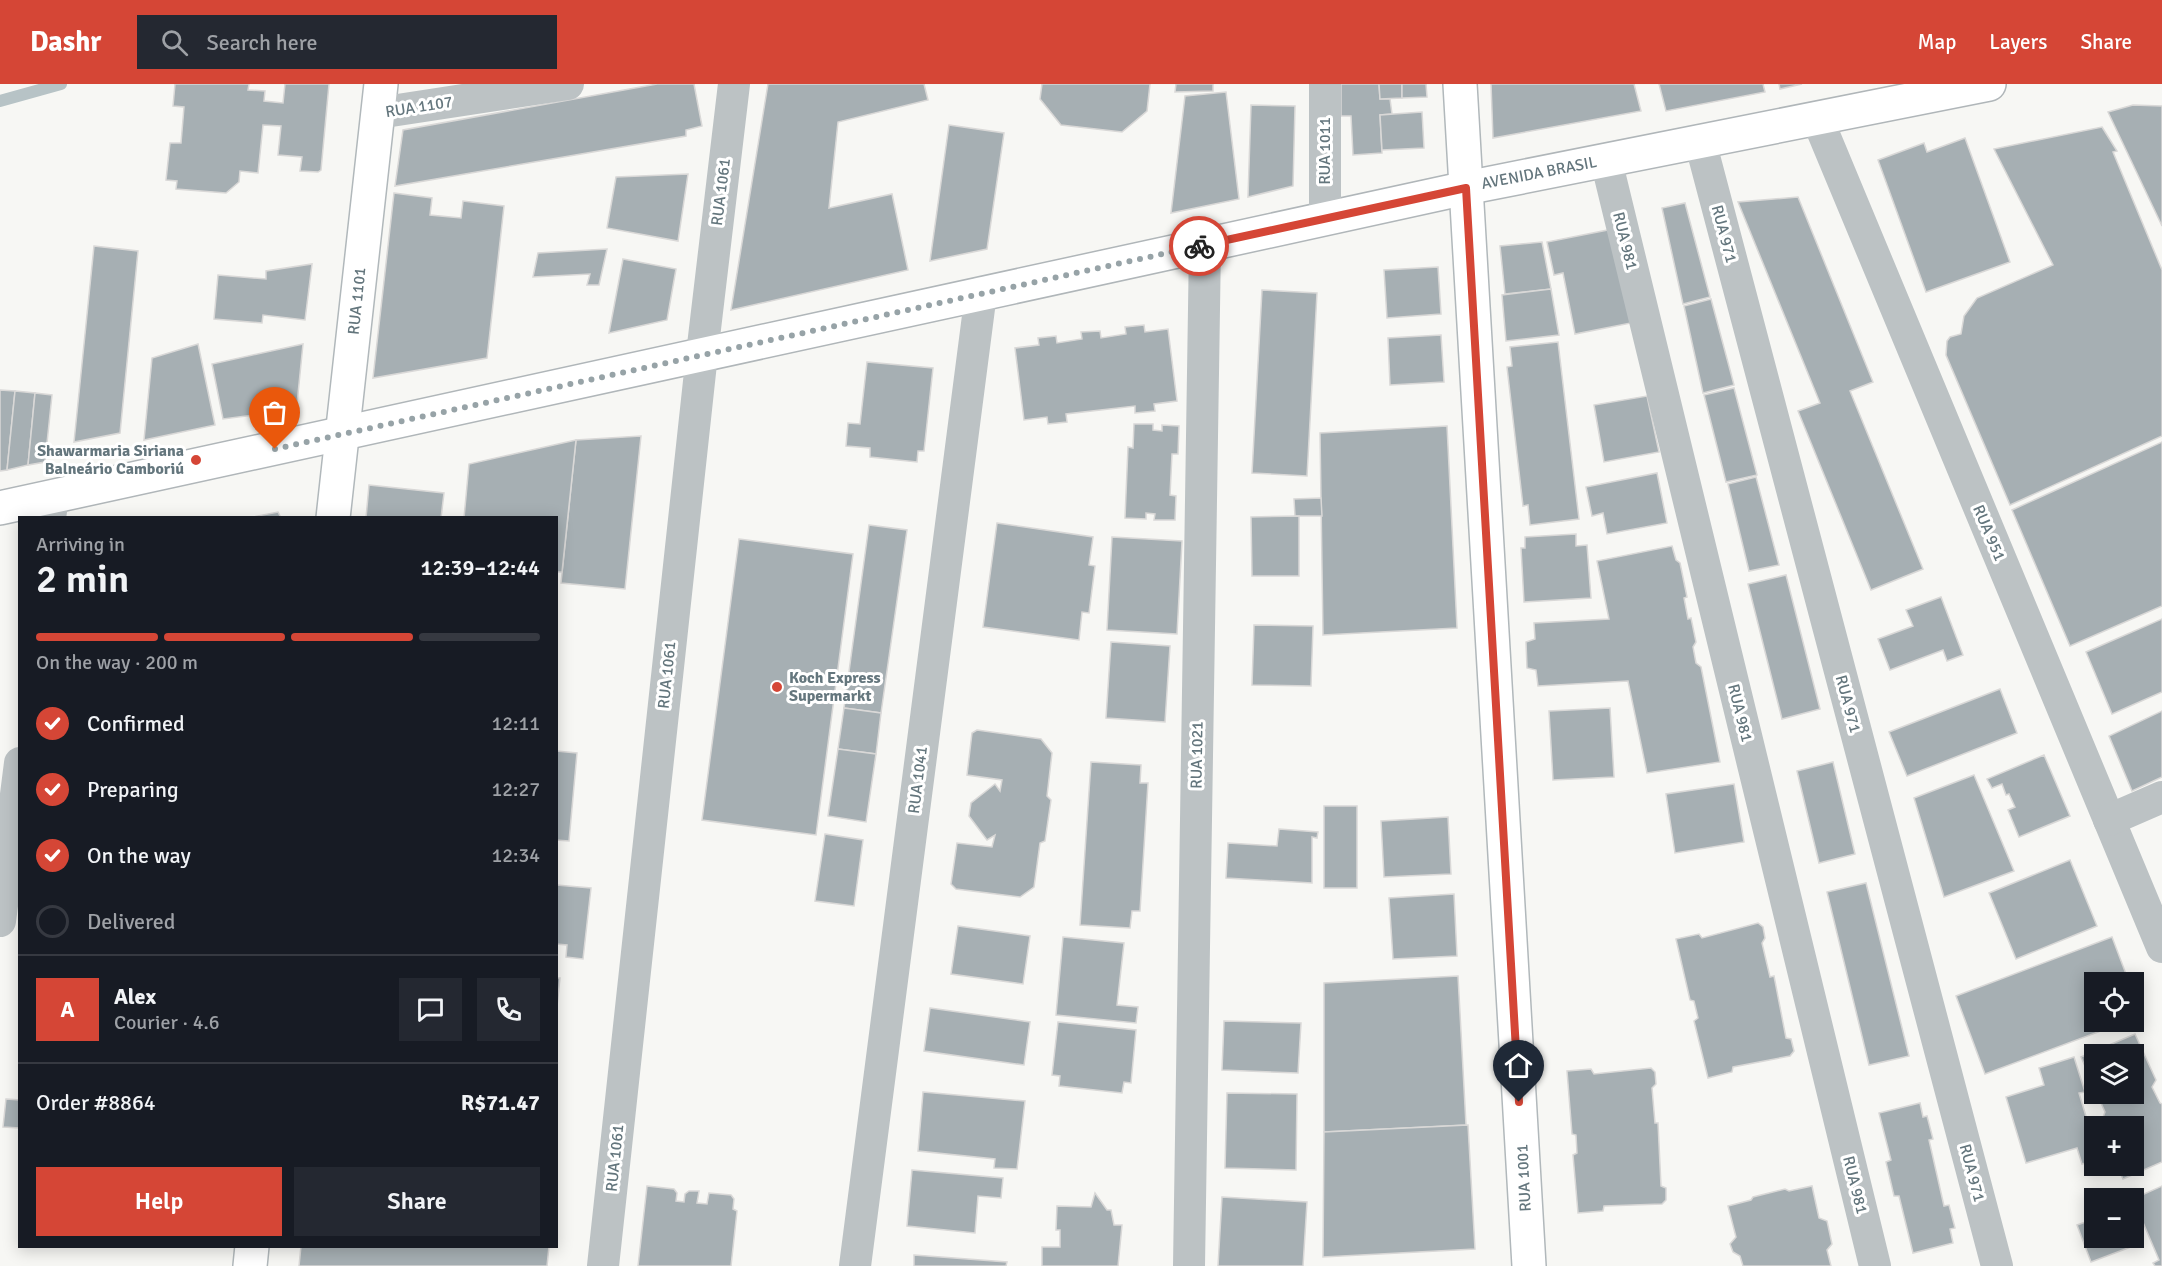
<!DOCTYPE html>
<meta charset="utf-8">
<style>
:root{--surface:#171b24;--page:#242831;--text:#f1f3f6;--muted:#9ea1a6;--line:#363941;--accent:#d54636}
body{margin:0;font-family:Signika,sans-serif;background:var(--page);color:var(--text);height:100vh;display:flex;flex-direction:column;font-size:22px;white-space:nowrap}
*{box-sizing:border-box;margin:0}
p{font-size:20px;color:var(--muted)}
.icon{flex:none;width:33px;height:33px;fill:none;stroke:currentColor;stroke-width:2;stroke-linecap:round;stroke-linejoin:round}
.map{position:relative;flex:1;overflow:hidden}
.sheet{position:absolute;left:18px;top:432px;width:540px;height:732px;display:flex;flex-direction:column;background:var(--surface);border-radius:0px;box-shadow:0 3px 15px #0003}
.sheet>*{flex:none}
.controls{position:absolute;left:2084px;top:888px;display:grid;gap:12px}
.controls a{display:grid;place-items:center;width:60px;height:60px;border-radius:0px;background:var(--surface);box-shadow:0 3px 15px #0003;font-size:30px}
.pin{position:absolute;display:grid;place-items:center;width:51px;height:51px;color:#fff;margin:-62px -26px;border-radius:50% 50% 50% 0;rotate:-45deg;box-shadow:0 0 6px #0007}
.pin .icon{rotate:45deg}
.courier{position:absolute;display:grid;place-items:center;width:60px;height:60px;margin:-30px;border:4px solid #d54636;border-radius:50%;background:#fff;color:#222;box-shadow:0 2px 8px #0007}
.head em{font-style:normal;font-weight:600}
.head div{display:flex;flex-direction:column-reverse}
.head{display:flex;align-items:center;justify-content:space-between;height:102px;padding:0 18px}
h1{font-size:39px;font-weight:600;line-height:45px}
.bar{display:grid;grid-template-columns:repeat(4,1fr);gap:9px 6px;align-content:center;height:72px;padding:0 18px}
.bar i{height:8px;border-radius:4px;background:var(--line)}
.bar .selected{background:var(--accent)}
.bar p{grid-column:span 4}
.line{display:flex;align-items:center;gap:15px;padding:0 18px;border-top:2px solid var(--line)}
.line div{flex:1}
.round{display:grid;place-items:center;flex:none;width:63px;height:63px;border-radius:0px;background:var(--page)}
ol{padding:0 18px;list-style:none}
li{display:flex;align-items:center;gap:18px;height:66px}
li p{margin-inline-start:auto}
li .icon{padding:6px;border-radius:50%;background:var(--accent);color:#fff;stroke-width:4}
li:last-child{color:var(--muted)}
li i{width:33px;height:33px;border:3px solid var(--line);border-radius:50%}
.action{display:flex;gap:12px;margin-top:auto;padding:12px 18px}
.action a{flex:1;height:69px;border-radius:0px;background:var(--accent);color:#fff;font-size:24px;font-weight:600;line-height:69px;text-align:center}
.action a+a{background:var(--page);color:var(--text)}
header{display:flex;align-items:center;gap:36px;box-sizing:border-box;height:84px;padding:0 30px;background:var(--accent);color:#fff}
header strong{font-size:28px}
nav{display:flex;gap:33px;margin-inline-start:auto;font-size:21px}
.search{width:420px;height:54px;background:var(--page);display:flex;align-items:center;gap:15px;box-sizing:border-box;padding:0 21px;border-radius:0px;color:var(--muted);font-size:22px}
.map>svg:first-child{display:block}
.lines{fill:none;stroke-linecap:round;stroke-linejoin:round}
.stream{stroke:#b7c3c6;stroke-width:12}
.building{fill:#a6afb3;stroke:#d9d8d7;stroke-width:1.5}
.secondary-casing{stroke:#b1b8bb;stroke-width:36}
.primary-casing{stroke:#b0b6b9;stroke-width:36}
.street{stroke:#bcc2c4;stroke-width:32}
.secondary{stroke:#fff;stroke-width:33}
.primary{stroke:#fff;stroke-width:33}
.done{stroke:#97a3a7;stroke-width:6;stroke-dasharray:0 10.8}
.route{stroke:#d54636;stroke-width:8}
.poi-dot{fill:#d54636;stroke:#fff;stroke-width:2}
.labels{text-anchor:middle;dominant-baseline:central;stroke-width:6;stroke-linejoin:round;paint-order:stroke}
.street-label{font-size:16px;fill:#64767d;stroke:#fff}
.poi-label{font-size:16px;font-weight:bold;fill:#64767d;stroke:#fff;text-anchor:end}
</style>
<header>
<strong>Dashr</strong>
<div class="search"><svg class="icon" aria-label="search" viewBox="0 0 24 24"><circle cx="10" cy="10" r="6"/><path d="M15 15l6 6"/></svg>Search here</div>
<nav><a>Map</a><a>Layers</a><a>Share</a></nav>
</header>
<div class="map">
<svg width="2162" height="1182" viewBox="0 0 2162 1182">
<rect width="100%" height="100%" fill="#f7f7f4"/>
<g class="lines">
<polyline class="stream" points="0,17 61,0"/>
</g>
<g class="building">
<polygon points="175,0 249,0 248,6 265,7 264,17 283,19 285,0 329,0 321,86 318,88 300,87 302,73 278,71 281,42 263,41 258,89 240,87 239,98 226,109 176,105 177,97 166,96 170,59 181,59 184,23 173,22"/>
<polygon points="657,0 694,0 702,42 686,46 686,52 395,102 403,46"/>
<polygon points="768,0 924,0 928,16 838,38 829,124 892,110 908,186 731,226"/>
<polygon points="1042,0 1150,0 1147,27 1122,48 1061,41 1040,15"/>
<polygon points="1176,0 1213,0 1213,7 1175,8"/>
<polygon points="1341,0 1379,0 1380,15 1390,15 1392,30 1380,31 1382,69 1353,71 1351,32 1341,32"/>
<polygon points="1379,0 1402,0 1402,14 1380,15"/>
<polygon points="1402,0 1426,0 1427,13 1402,14"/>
<polygon points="1491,0 1634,0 1641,27 1493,54"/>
<polygon points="1659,0 1763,0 1765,8 1666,27"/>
<polygon points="1779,0 1802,0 1780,5"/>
<polygon points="1226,8 1239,115 1171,129 1185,12"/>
<polygon points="1251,21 1295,22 1293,102 1248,113"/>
<polygon points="2133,21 2162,22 2162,142 2108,28"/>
<polygon points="1422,28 1424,64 1382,66 1380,31"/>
<polygon points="949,41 1004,49 987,165 930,177"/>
<polygon points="2102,43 2117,67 2113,68 2162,186 2162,352 2010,421 1946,271 1947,257 1950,253 1961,250 1964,232 1977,214 2053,181 1994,65"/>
<polygon points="1965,54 2010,178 1926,208 1878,76 1924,59 1927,68"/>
<polygon points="688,90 678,157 607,144 616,93"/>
<polygon points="394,109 432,114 430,131 461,134 463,117 504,122 487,274 373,294"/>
<polygon points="1798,113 1873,298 1850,307 1923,485 1871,506 1798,327 1820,319 1738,118"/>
<polygon points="1685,119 1710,213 1683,220 1662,124"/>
<polygon points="1613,145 1631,239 1575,250 1563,189 1554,191 1547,158"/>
<polygon points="1542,158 1551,205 1505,210 1500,162"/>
<polygon points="94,162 138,167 120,349 74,358"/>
<polygon points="607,165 599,201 587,201 590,190 533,193 538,169"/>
<polygon points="623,175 676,185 667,236 609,249"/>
<polygon points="312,180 305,236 263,231 262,239 214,235 218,191 266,195 266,187"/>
<polygon points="1438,183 1441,230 1387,234 1384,186"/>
<polygon points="1551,205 1559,251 1506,257 1502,211"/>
<polygon points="1262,206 1317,209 1307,392 1252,389"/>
<polygon points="1711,215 1734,301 1703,309 1684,222"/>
<polygon points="1144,241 1145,248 1168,245 1177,317 1154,320 1155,327 1135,329 1135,322 1066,330 1067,338 1048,340 1047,333 1024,336 1015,264 1039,261 1038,254 1056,252 1057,259 1082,255 1081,248 1100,247 1101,254 1126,250 1125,243"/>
<polygon points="1441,251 1444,298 1390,301 1388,254"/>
<polygon points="1558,258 1579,435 1530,441 1528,421 1523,422 1507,283 1512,282 1510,263"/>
<polygon points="198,260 215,341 144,356 152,274"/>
<polygon points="303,260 297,320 261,330 223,335 212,280"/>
<polygon points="867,278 933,284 924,367 918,367 917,378 870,373 870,364 846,362 848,339 860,340"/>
<polygon points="1734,304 1757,391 1726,398 1704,311"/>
<polygon points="0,306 15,307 7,386 0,387"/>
<polygon points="15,307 35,309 28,381 7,386"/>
<polygon points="35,309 52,311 45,378 28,381"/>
<polygon points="1647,312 1659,368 1604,378 1594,321"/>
<polygon points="1134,340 1153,340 1153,346 1162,347 1162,341 1179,342 1178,370 1172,370 1170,411 1176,412 1175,436 1154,436 1155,430 1146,429 1146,435 1125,434 1128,363 1133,364"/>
<polygon points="1447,342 1457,544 1323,551 1320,349"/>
<polygon points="641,352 625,505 561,499 576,356"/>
<polygon points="576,356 562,488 556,488 556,434 464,434 469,380"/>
<polygon points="2162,358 2162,522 2070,562 2012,426"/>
<polygon points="1657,389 1667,439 1607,450 1603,429 1592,432 1586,403"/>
<polygon points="1756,393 1779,481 1749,487 1728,400"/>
<polygon points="369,401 444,409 441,434 366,434"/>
<polygon points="1321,414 1322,432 1295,432 1294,415"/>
<polygon points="278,428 281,434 248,434"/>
<polygon points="1299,432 1299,492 1252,492 1251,433"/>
<polygon points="997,439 1093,453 1089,481 1095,482 1089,529 1082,528 1079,556 983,543"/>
<polygon points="869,441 907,446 881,629 844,624"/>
<polygon points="1576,450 1576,462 1587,461 1591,514 1524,518 1521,464 1525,464 1525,453"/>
<polygon points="1112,453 1182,457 1177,550 1107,546"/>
<polygon points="739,455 853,470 816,751 702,736"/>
<polygon points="1672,462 1676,476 1680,479 1687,513 1684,514 1688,535 1691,534 1696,558 1693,563 1696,579 1701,583 1720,678 1647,689 1628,597 1538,602 1536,586 1527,584 1526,558 1535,555 1534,539 1609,535 1597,477"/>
<polygon points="1786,491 1820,625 1782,635 1748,500"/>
<polygon points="1941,513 1963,571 1947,577 1943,566 1890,586 1878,555 1913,542 1906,526"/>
<polygon points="2162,535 2162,608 2112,630 2086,568"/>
<polygon points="1254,541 1313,542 1311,602 1252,601"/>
<polygon points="1111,558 1170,562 1165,638 1106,634"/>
<polygon points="2000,605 2017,649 1907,692 1889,648"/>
<polygon points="844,624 881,629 876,670 838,665"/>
<polygon points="1610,624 1614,693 1553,696 1549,627"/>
<polygon points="2162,627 2162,693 2132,707 2109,652"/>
<polygon points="977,646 1041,655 1052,669 1047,712 1051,716 1045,757 1040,759 1034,803 1020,813 956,805 951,800 957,759 992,763 995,751 987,756 969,732 971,719 995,700 1000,707 1002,696 967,691 972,649"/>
<polygon points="838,665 876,670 866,738 828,732"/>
<polygon points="556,667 577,669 569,757 556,756"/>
<polygon points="2044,671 2070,732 2019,753 2008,726 2015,723 2009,710 2006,711 2002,700 1992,704 1987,695"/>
<polygon points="1091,678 1141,681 1140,699 1148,699 1140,827 1132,827 1130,844 1080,841"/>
<polygon points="1833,678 1855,770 1819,779 1797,687"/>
<polygon points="1974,691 2014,787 1944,813 1914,714"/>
<polygon points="1734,700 1744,758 1675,769 1666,710"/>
<rect x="1324" y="722" width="33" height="82"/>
<polygon points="1448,733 1451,790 1384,793 1381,737"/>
<polygon points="1279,745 1318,748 1317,754 1312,753 1312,799 1226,794 1228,759 1277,762"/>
<polygon points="825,750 863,756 854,822 815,817"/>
<polygon points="2070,776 2097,842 2016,875 1989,809"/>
<polygon points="1866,799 1909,972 1869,981 1827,808"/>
<polygon points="556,801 591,804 583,875 566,873 567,861 556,860"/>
<polygon points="1454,810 1457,872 1393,875 1389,814"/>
<polygon points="1758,839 1763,843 1765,854 1762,859 1770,893 1774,892 1786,954 1791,955 1794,967 1790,972 1733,983 1732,988 1708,994 1694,937 1698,934 1694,917 1690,916 1676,855 1699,850 1702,854"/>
<polygon points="958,842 1030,852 1023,900 951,890"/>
<polygon points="1063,853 1124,859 1117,921 1138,923 1136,939 1056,931"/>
<polygon points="2112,853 2129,898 2094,898 2094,938 2125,938 1985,990 1956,912"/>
<polygon points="1458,892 1466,1041 1324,1048 1324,899"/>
<polygon points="556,894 560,894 556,932"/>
<polygon points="2133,909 2141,931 2133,934"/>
<polygon points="930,924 1030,938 1024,981 924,967"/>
<polygon points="1224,937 1301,939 1298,989 1222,986"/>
<polygon points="1058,938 1136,946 1131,999 1124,998 1122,1009 1059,1002 1060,992 1052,991"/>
<polygon points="2135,950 2156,996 2152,1003 2160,1019 2162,1020 2162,1078 2123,1095 2117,1082 2133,1082 2133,1042 2104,1042 2102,1036 2105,1028 2097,1010 2133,1010 2133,970 2094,970 2094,1003 2081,973"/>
<polygon points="2074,973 2085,1008 2079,1009 2094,1059 2094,1077 2082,1080 2077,1064 2026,1079 2006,1013 2044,1001 2039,984"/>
<polygon points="1651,984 1655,988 1656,1000 1652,1004 1655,1039 1658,1039 1661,1102 1666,1104 1666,1116 1662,1120 1604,1122 1603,1127 1578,1129 1573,1071 1577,1069 1576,1051 1572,1050 1567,987 1591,985 1594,990"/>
<polygon points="923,1008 1025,1017 1017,1085 994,1084 995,1075 918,1067"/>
<polygon points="1227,1009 1297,1010 1296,1086 1225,1084"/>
<polygon points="6,1015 20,1016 20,1044 3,1043"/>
<polygon points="1920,1019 1923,1033 1927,1032 1933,1055 1929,1056 1944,1122 1949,1121 1955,1144 1950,1145 1953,1159 1913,1169 1899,1112 1894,1112 1886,1078 1891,1076 1879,1029"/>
<polygon points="1468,1041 1475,1165 1323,1173 1324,1048"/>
<polygon points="912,1086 1003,1094 1001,1114 978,1112 975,1149 907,1142"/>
<polygon points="647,1102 674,1105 677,1109 676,1117 684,1118 685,1110 689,1107 699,1107 697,1119 707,1120 709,1109 731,1111 734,1115 733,1125 737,1127 731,1182 638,1182"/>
<polygon points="1812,1102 1819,1134 1827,1137 1832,1160 1827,1166 1831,1182 1743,1182 1740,1172 1733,1168 1730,1160 1736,1153 1728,1122 1751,1116 1753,1113 1785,1105 1789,1107"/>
<polygon points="2162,1102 2162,1182 2155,1182 2153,1179 2159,1176 2133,1115"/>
<polygon points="1095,1109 1107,1126 1111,1126 1114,1141 1122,1141 1118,1182 1042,1182 1042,1163 1060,1163 1060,1146 1056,1146 1057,1122 1091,1123"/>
<polygon points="1222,1113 1307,1118 1303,1182 1218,1182"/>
<polygon points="2094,1135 2094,1154 2133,1154 2136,1161 2091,1178 2077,1141"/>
<polygon points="301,1162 549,1162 547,1182 299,1182"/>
<polygon points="914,1171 1007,1178 1006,1182 914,1182"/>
</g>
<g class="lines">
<defs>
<g id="secondary">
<polyline points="1460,0 1529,1182"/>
<polyline points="333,434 381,0"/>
<polyline points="250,1182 252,1162"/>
</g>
<polyline id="primary" points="0,424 1466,104 1989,0"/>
</defs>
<use href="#secondary" class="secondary-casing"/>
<use href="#primary" class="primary-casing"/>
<g class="street">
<polyline points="1325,0 1325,134"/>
<polyline points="378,29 568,0"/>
<polyline points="1817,34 2162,863"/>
<polyline points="1700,57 1997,1182"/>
<polyline points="1606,76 1875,1182"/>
<polyline points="50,434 53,413"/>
<polyline points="2109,736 2162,713"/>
<polyline points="0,837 20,679"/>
<polyline points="603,1182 702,270 734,0"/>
<polyline points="855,1182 981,209"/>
<polyline points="1189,1182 1205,161"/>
</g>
<use href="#secondary" class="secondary"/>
<use href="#primary" class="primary"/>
</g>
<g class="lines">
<polyline class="done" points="275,365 1199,162"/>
<polyline class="route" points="1199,162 1466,104 1519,1018"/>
</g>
<g class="poi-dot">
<circle cx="196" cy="376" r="6"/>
<circle cx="777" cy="603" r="6"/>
</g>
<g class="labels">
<g class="street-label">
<text transform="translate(419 23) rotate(-9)">RUA 1107</text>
<text transform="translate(1325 67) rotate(-90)">RUA 1011</text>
<text transform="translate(1539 89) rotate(-11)">AVENIDA BRASIL</text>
<text transform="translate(721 108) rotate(-83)">RUA 1061</text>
<text transform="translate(1724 150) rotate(75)">RUA 971</text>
<text transform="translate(1625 157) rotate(76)">RUA 981</text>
<text transform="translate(357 217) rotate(-84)">RUA 1101</text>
<text transform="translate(1989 449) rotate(67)">RUA 951</text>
<text transform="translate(667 591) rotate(-84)">RUA 1061</text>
<text transform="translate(1848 620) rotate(75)">RUA 971</text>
<text transform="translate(1740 629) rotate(76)">RUA 981</text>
<text transform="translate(1197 671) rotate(-89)">RUA 1021</text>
<text transform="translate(918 696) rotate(-83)">RUA 1041</text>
<text transform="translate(615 1074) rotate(-84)">RUA 1061</text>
<text transform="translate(1972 1089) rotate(75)">RUA 971</text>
<text transform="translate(1524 1094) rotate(-93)">RUA 1001</text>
<text transform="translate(1855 1101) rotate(76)">RUA 981</text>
</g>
<g class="poi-label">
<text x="184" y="367">Shawarmaria Siriana<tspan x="184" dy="18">Balneário Camboriú</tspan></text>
<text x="789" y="594" text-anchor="start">Koch Express<tspan x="789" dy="18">Supermarkt</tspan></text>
</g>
</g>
</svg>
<div class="controls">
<a><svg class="icon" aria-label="locate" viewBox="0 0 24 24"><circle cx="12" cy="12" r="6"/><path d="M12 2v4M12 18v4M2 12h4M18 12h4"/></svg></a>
<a><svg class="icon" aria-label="layers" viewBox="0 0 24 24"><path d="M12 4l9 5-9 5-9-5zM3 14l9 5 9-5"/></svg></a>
<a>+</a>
<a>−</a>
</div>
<div class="pin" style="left:275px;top:365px;background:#ea580c"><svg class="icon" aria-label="bag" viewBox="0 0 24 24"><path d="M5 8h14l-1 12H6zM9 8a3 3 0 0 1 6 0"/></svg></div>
<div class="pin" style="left:1519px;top:1018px;background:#1f2937"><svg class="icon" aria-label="home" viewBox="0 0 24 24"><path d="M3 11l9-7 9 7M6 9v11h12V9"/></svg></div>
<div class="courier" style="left:1199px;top:162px"><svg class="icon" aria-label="bike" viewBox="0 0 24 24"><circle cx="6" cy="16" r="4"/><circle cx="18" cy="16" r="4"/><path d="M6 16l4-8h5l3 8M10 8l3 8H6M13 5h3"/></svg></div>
<section class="sheet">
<div class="head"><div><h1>2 min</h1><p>Arriving in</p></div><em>12:39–12:44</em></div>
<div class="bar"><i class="selected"></i><i class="selected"></i><i class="selected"></i><i></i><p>On the way · 200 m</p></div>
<ol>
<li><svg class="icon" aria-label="check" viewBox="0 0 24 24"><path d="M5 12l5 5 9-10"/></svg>Confirmed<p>12:11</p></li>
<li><svg class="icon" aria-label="check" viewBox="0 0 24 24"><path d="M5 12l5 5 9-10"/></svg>Preparing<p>12:27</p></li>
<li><svg class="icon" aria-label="check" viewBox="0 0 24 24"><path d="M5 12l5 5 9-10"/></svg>On the way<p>12:34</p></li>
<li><i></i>Delivered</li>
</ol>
<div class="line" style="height:108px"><b class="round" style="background:var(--accent);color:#fff">A</b><div><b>Alex</b><p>Courier · 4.6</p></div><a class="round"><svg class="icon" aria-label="chat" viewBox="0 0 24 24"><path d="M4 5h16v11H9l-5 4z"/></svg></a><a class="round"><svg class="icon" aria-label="phone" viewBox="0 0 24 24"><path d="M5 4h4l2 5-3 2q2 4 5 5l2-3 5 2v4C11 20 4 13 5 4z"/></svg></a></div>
<div class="line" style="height:78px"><div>Order #8864</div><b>R$71.47</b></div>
<div class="action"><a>Help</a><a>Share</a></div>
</section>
</div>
